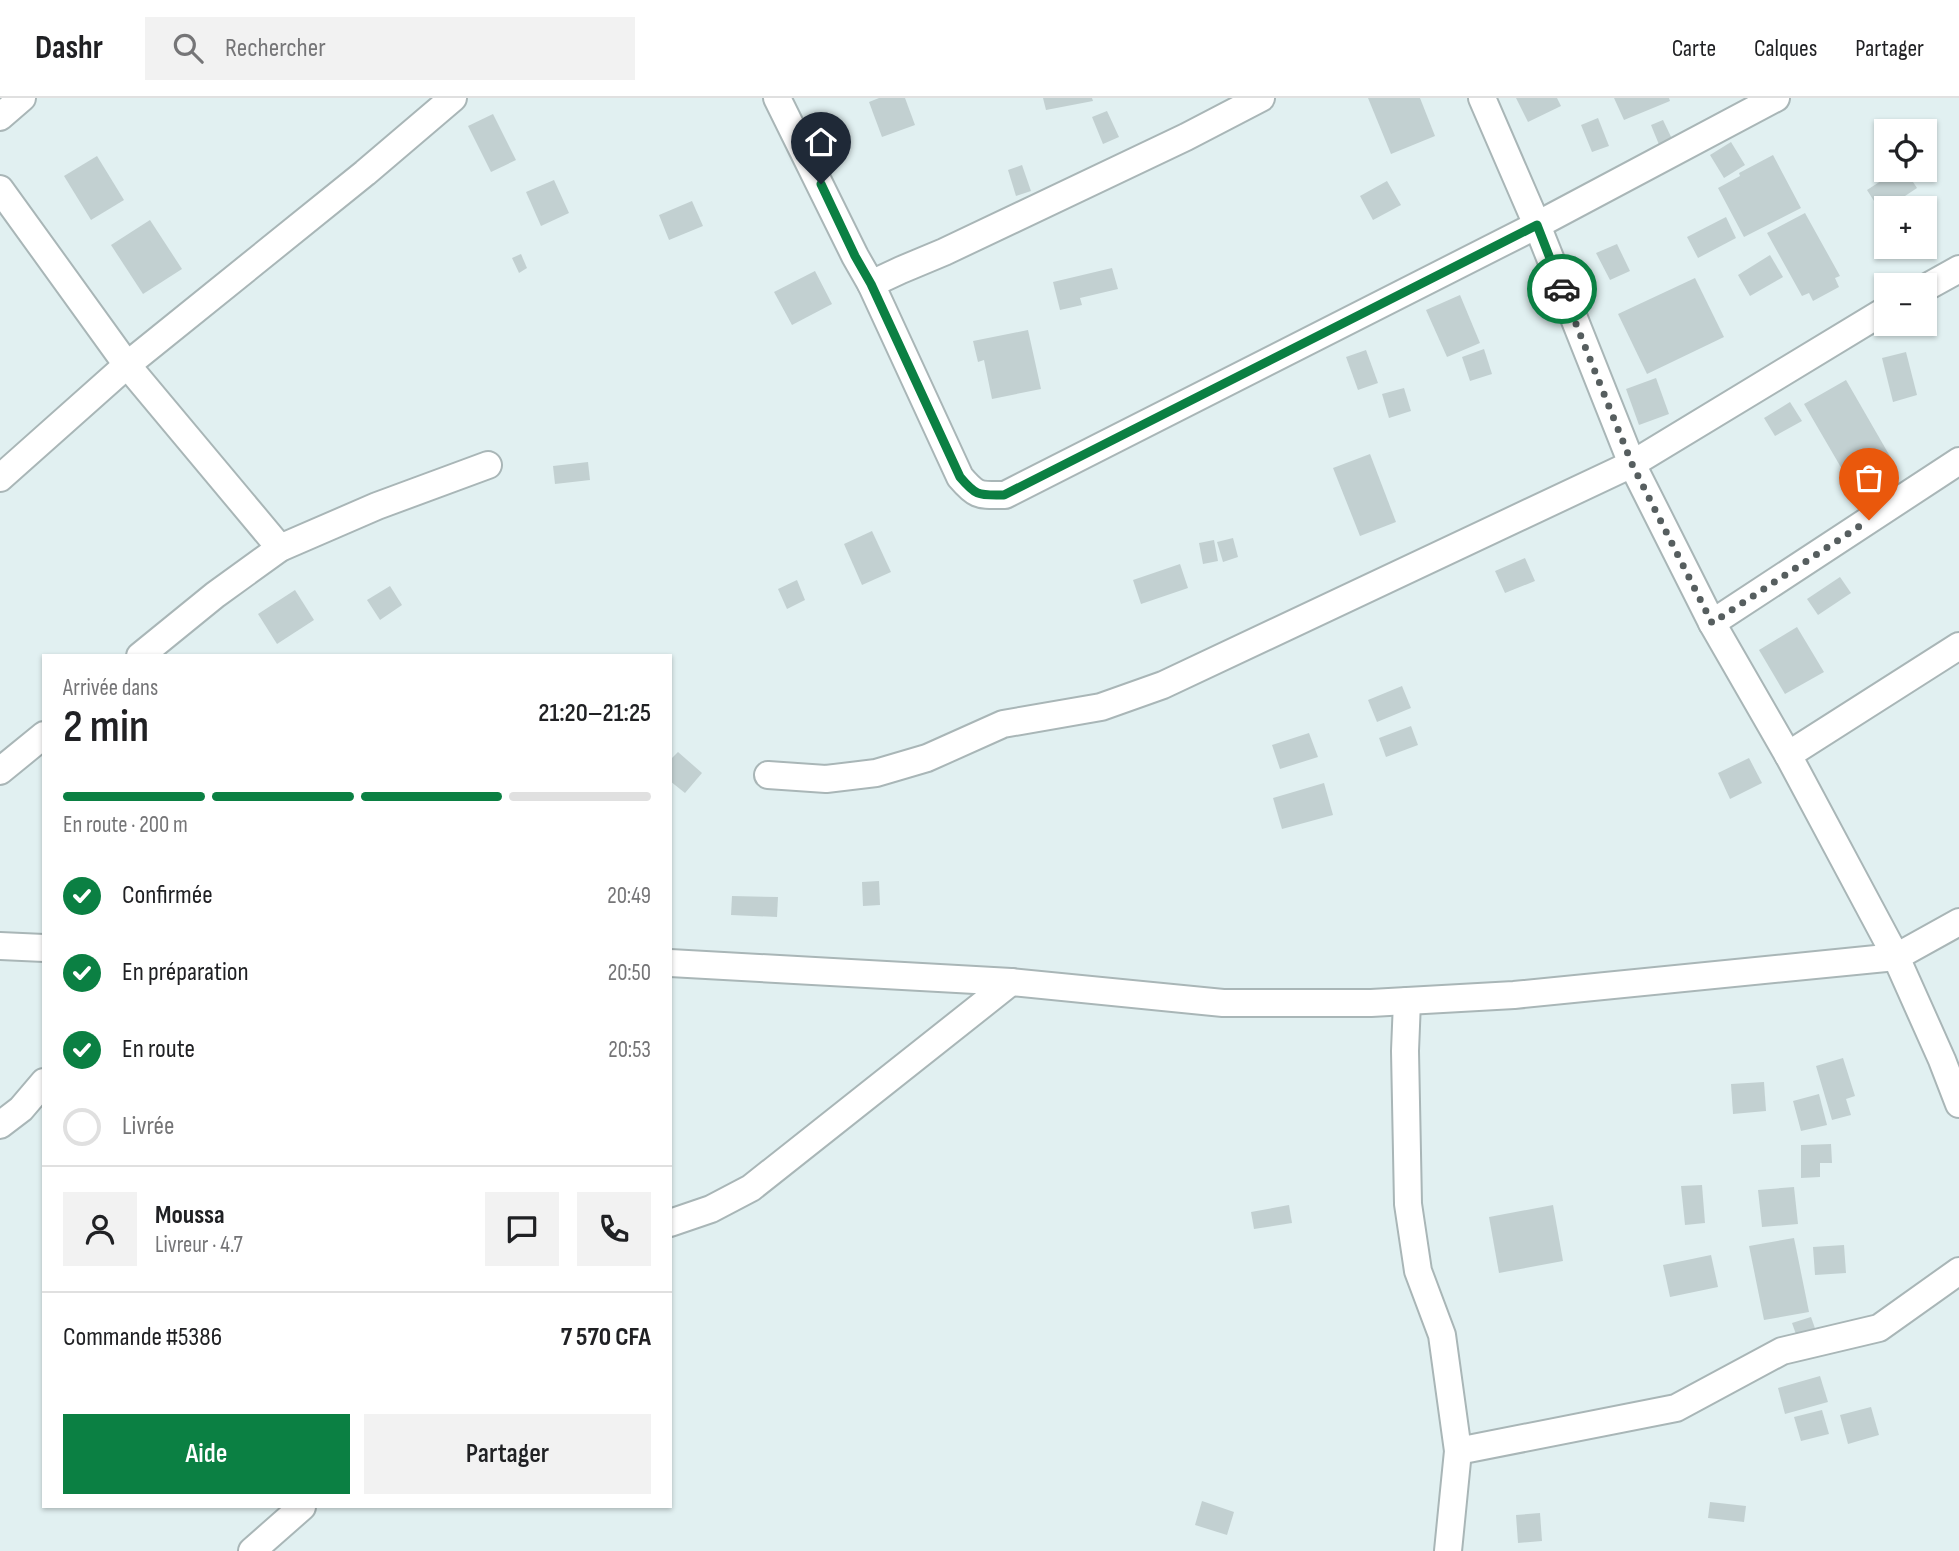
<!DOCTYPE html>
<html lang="fr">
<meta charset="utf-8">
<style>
:root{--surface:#fff;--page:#f2f2f2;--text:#202124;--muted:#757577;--line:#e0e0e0;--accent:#0b8043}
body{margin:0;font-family:"Sofia Sans Condensed",sans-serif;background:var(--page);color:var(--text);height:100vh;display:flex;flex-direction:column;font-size:26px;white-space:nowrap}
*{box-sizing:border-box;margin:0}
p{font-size:23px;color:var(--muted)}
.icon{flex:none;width:38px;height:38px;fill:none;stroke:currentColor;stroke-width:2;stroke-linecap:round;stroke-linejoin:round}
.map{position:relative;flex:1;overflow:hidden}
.panel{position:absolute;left:42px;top:556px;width:630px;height:854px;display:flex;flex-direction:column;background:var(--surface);border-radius:0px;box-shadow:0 2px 5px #0004}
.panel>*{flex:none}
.controls{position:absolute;left:1874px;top:21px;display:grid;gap:14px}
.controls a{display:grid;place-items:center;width:63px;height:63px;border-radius:0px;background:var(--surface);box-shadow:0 2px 5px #0004;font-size:35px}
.pin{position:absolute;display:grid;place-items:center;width:60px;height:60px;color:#fff;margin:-72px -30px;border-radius:50% 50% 50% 0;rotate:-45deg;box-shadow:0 0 7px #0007}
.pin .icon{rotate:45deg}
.courier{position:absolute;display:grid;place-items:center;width:70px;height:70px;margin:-35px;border:5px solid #0b8043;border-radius:50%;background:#fff;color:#222;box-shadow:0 2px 9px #0007}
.headline em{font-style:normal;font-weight:600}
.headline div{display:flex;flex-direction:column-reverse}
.headline{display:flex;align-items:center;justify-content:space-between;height:119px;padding:0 21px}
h1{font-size:46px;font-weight:600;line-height:52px}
.bar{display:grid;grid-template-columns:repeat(4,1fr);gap:10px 7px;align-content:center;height:84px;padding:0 21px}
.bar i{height:9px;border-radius:5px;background:var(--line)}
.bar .selected{background:var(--accent)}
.bar p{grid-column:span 4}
.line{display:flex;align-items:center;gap:18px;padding:0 21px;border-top:2px solid var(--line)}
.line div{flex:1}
.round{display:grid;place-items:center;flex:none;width:74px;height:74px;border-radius:0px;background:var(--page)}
ol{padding:0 21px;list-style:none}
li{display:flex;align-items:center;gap:21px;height:77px}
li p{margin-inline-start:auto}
li .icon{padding:7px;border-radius:50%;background:var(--accent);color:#fff;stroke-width:4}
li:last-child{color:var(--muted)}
li i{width:38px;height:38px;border:4px solid var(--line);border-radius:50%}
.button{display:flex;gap:14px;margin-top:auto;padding:14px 21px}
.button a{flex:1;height:80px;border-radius:0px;background:var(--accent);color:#fff;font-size:28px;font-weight:600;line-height:80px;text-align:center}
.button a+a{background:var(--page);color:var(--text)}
header{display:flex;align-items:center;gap:42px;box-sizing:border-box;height:98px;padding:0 35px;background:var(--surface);border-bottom:2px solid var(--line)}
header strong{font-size:33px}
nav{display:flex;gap:38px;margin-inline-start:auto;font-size:24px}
.search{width:490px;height:63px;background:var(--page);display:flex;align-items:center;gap:18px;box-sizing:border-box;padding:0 24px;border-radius:0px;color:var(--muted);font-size:26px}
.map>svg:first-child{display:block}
.building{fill:#c2d0d1}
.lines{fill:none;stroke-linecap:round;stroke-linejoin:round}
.minor-casing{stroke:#a9b6b7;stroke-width:30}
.minor{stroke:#fff;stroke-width:26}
.done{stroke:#565e5f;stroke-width:7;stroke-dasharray:0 12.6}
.route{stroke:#0b8043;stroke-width:9}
</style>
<header>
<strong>Dashr</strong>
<div class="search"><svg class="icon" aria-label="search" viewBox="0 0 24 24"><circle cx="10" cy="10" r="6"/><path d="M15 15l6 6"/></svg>Rechercher</div>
<nav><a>Carte</a><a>Calques</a><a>Partager</a></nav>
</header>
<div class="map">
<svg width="1959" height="1453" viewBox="0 0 1959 1453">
<rect width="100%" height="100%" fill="#e1f0f1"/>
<g class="building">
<polygon points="879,0 905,0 915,27 882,39 869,4"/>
<polygon points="1043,0 1092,0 1093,3 1046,12"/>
<polygon points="1368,0 1420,0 1435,38 1391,56"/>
<polygon points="1516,0 1557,0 1561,8 1528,24"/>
<polygon points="1614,0 1669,0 1670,3 1624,22"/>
<polygon points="1107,13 1119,39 1103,46 1092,19"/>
<polygon points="493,16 516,62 491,74 468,28"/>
<polygon points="1598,20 1609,48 1592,54 1581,27"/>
<polygon points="1663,22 1673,43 1660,49 1651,27"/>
<polygon points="1731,44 1745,67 1724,80 1710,57"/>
<polygon points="1773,57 1801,110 1744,139 1718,90 1740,78 1739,75"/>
<polygon points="97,58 124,102 91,122 64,78"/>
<polygon points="1022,67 1031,93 1016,98 1008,72"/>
<polygon points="1898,72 1905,72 1917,90 1881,114 1867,92"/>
<polygon points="554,82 569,115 541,128 526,94"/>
<polygon points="1387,83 1401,107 1373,122 1360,98"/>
<polygon points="692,103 703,128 669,142 659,117"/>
<polygon points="1805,115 1840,178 1835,180 1839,189 1813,203 1809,195 1802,198 1767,135"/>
<polygon points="1726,119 1736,140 1698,160 1687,139"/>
<polygon points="150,122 182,171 143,196 111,147"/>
<polygon points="1617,146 1630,173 1610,182 1596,155"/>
<polygon points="521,156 527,170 519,175 512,160"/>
<polygon points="1770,157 1783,179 1750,198 1738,177"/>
<polygon points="1112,170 1118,191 1080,200 1082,207 1060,212 1053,184"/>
<polygon points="815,173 832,206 792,227 774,194"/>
<polygon points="1695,180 1724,239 1647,276 1618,216"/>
<polygon points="1460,197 1480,245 1447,259 1426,212"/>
<polygon points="1028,232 1041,291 992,301 984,262 978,264 973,243"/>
<polygon points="1484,251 1492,276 1470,283 1462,259"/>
<polygon points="1366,252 1378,285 1358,292 1346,259"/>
<polygon points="1906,254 1917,297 1893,304 1882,260"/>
<polygon points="1656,280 1669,316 1639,327 1626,291"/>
<polygon points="1846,282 1895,367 1853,390 1804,306"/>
<polygon points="1404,290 1411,313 1389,320 1382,296"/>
<polygon points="1790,304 1802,323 1775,338 1764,320"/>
<polygon points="1370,356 1396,424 1360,438 1333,370"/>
<polygon points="588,364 590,382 555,386 553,368"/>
<polygon points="872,433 891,474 862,487 844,446"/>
<polygon points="1233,440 1238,459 1223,464 1217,444"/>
<polygon points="1214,442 1218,463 1203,466 1199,445"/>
<polygon points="1525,460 1535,483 1505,495 1495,473"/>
<polygon points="1180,466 1188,490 1141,506 1133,482"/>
<polygon points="1840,479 1851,495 1818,517 1807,501"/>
<polygon points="797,482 805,502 787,511 778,491"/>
<polygon points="390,488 402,507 380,522 367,502"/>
<polygon points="295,492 314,522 277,546 258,516"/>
<polygon points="1797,529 1824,574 1785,596 1759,552"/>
<polygon points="1402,588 1411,610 1377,624 1368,602"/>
<polygon points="1411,628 1418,647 1386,659 1379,640"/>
<polygon points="1309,635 1318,659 1280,671 1272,647"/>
<polygon points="678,654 702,675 685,695 670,683 670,662"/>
<polygon points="1749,660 1762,685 1730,701 1718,675"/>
<polygon points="1324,685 1333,717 1282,731 1273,700"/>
<polygon points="879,783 880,807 863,808 862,784"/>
<polygon points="732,798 778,799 777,819 731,817"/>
<polygon points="1843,960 1855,998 1846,1001 1851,1017 1832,1022 1816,968"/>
<polygon points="1764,984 1766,1013 1733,1016 1731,986"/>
<polygon points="1819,996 1827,1027 1801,1033 1793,1003"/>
<polygon points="1831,1046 1832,1065 1820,1065 1820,1079 1801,1080 1801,1047"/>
<polygon points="1702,1087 1705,1125 1685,1127 1681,1088"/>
<polygon points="1794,1089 1798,1126 1762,1129 1758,1092"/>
<polygon points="1289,1107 1292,1125 1254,1131 1251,1114"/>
<polygon points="1553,1107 1563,1163 1499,1175 1489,1119"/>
<polygon points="1794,1140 1809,1214 1764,1222 1749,1148"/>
<polygon points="1844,1147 1846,1175 1815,1177 1813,1149"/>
<polygon points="1711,1157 1718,1189 1670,1199 1663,1167"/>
<polygon points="1811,1219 1817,1236 1798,1242 1792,1225"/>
<polygon points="1820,1278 1828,1304 1785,1316 1778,1290"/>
<polygon points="1871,1309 1879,1337 1848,1346 1840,1317"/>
<polygon points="1822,1312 1829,1336 1801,1343 1794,1319"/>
<polygon points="1202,1403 1234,1414 1227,1437 1195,1427"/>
<polygon points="1710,1404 1746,1408 1744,1424 1708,1420"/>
<polygon points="1540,1415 1542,1443 1518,1445 1516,1417"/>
</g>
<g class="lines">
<defs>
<g id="minor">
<polyline points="777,0 855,158 871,186 901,172 944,154 1186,39 1261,0"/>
<polyline points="1482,0 1537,127 1632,366 1712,525 1788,657 1896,859 1942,962 1959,1006"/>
<polyline points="0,19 22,0"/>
<polyline points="0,91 127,267 280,450"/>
<path d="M871 186 960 379C977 399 979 397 1005 397L1537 127 1776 0"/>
<polyline points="1925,190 1959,171"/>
<polyline points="0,380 127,267 365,75 453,0"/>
<polyline points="1712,525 1959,363"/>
<polyline points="140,558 215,497 280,450 377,408 488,367"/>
<polyline points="1788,657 1959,548"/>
<polyline points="0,673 44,637"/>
<polyline points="768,677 826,681 876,675 927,660 1003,626 1101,609 1163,587 1632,366 1886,212"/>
<polyline points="0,848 44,850"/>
<polyline points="670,865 1011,884 1223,905 1371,905 1514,897 1896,859 1959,824"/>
<polyline points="1407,903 1405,953 1408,1106 1418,1173 1442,1237 1458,1353 1448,1453"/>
<polyline points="0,1027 21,1011 44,984"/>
<polyline points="670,1125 711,1111 751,1090 1011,884"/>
<polyline points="1458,1353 1676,1310 1782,1253 1879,1230 1959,1173"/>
<polyline points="252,1453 302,1409"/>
</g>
</defs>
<use href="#minor" class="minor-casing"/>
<use href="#minor" class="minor"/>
</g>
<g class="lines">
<polyline class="done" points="1562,191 1632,366 1712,525 1869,422"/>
<path class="route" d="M821 86 855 158 871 186 960 379C977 399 979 397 1004 397L1537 127 1562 191"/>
</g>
</svg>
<div class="controls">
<a><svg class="icon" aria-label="locate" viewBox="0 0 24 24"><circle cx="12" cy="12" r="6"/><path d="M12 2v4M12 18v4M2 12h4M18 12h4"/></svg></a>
<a>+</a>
<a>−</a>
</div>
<div class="pin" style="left:1869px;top:422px;background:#ea580c"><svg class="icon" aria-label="bag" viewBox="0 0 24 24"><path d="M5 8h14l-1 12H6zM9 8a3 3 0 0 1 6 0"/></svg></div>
<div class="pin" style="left:821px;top:86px;background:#1f2937"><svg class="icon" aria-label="home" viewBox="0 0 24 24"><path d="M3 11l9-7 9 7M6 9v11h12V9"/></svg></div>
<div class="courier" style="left:1562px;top:191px"><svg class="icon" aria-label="car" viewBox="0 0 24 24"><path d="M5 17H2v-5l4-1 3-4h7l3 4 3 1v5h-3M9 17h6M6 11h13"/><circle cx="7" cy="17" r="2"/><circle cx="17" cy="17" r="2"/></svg></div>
<section class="panel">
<div class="headline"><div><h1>2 min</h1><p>Arrivée dans</p></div><em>21:20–21:25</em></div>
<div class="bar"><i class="selected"></i><i class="selected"></i><i class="selected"></i><i></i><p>En route · 200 m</p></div>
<ol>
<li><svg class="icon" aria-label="check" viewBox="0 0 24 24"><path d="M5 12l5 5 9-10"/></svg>Confirmée<p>20:49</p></li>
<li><svg class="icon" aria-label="check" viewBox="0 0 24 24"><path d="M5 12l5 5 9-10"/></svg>En préparation<p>20:50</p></li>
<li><svg class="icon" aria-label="check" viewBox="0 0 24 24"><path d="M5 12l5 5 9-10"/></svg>En route<p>20:53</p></li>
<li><i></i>Livrée</li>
</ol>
<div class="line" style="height:126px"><a class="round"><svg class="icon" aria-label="person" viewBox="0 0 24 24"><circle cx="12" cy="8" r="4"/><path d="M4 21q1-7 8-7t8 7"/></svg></a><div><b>Moussa</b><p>Livreur · 4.7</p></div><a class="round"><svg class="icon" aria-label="chat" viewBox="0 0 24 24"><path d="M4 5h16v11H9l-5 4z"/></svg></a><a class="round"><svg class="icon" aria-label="phone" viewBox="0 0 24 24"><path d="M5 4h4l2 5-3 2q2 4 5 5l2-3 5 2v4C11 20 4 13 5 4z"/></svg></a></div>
<div class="line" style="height:91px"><div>Commande #5386</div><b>7 570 CFA</b></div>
<div class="button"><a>Aide</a><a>Partager</a></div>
</section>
</div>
